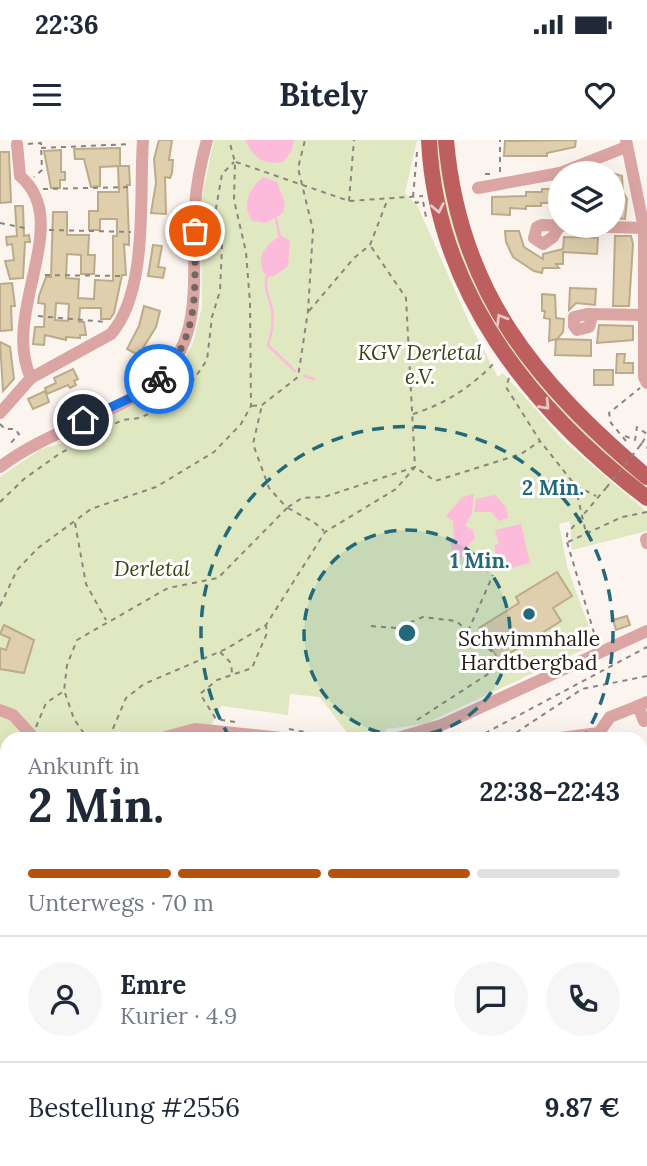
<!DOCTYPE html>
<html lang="de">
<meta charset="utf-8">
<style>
:root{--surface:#fff;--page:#f6f6f7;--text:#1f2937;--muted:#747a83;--line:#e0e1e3;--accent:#b45309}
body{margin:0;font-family:Lora,serif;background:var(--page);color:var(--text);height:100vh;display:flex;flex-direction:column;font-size:26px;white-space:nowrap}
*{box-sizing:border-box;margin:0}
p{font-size:23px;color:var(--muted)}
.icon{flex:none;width:38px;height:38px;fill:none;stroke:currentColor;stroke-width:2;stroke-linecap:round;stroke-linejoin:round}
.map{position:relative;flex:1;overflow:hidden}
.details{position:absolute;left:0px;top:592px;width:648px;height:436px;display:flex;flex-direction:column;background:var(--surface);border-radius:21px 21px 0 0;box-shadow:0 7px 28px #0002}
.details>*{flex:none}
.fabs{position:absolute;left:548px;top:21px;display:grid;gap:14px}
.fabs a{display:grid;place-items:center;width:77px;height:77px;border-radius:50%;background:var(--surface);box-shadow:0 7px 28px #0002;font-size:35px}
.pin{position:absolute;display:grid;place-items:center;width:60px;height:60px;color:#fff;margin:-30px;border:4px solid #fff;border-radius:50%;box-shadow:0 2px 7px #0007}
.courier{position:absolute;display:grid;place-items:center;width:70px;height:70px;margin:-35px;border:5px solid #1a73e8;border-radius:50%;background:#fff;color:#222;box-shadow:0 2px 9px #0007}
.headline em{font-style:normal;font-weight:800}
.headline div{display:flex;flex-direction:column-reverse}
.headline{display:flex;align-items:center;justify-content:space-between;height:119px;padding:0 28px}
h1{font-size:46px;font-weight:800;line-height:52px}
.bar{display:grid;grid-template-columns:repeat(4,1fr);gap:10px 7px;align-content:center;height:84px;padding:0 28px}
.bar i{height:9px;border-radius:5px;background:var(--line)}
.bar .selected{background:var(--accent)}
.bar p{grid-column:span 4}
.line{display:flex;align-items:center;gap:18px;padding:0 28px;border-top:2px solid var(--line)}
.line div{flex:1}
.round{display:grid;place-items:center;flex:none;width:74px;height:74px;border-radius:37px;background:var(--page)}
.status{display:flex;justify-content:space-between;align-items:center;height:49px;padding:0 35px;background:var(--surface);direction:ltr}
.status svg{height:19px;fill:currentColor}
header{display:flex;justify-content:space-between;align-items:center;height:91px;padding:0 28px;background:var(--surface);font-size:32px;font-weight:800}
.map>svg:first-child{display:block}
.green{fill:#dfe8c0}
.water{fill:#fcbbda}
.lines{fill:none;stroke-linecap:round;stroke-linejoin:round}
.stream{stroke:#fcbbda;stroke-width:2.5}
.building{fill:#dfcfad;stroke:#bbab8a;stroke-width:2;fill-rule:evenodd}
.path{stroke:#8e847e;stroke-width:2;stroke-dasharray:5 5;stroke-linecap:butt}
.minor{stroke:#dba5a3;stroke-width:12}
.major{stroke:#bd5e5f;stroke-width:16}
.path-bridge{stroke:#8e847e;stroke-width:2;stroke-dasharray:5 5;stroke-linecap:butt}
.oneway{stroke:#e8c7c7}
.done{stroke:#726761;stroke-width:7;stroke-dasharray:0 12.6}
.route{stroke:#1a73e8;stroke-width:9}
.ring{fill:none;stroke:#246979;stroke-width:3.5;stroke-dasharray:12 9}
.poi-dot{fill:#246979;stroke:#fff;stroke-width:2.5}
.labels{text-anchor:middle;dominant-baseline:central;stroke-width:6;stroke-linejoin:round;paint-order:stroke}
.park-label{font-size:21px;font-style:italic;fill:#3b4315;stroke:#fff}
.poi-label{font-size:21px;fill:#281b14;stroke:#fff}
.centre{fill:#246979;stroke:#fff;stroke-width:3.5}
.ring-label{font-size:21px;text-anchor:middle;font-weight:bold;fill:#246979;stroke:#fff;stroke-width:6;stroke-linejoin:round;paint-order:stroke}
</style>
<div class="status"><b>22:36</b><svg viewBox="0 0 49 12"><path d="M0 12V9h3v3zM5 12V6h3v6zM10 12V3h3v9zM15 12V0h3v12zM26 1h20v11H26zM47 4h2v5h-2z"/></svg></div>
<header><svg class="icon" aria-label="menu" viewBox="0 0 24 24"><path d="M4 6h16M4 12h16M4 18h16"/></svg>Bitely<svg class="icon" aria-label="heart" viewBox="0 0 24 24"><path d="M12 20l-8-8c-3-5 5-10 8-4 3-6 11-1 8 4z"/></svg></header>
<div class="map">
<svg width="647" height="1026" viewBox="0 0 647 1026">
<rect width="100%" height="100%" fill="#fbf4ef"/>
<g class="green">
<polygon points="214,0 417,0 405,53 418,67 469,182 498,237 503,233 566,303 647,372 647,391 572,410 570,381 559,384 567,426 595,504 425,584 387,589 380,598 348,598 348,594 320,557 290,554 288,575 222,566 219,569 207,594 242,598 7,598 7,1020 291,1020 292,1026 0,1026 0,337 41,309 71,301 101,280 151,256 177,232 193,203 202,167 201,63"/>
<path d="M434 0H441C447 34 450 72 460 105 491 206 569 278 647 344V352L566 282 490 185 450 93Z"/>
</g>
<g class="water">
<path d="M245 0H294L292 10 283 22C262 25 254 18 245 0Z"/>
<path d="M263 37 277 42 285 63 283 73 266 83 252 81C241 64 249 49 263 37Z"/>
<path d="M281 96 290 100 288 126 274 136 267 137C253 120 265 104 281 96Z"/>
<polygon points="474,354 472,373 465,386 473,390 475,399 467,406 470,417 459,418 453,415 450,401 454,398 453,381 446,376 462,357"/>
<polygon points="495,355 506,367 508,378 499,381 491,372 474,372 476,359"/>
<polygon points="521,384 530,423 500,431 494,405 499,404 495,390"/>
</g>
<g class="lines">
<g class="stream">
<polyline points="275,74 280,98"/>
<path d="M267 136C263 150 270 157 272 170 274 183 272 193 268 205L295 231"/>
<polyline points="304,236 314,239"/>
</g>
</g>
<g class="building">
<polygon points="159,0 172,0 169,20 173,20 172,33 170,38 165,37 166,74 151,73 156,43 154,19"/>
<polygon points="576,0 575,7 547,13 547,16 504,16 505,1"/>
<polygon points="120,8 120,26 100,27 100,46 91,47 84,19 75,19 74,9"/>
<polygon points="61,10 61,32 65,32 65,40 60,40 60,48 51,48 44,11"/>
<polygon points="0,12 9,12 11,62 0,63"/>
<path d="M118 26H129L130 45H127L129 97V105L124 104 126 135H122L114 173 110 179H101V168H80L79 182H84L86 195H80V198L66 197V200L45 195 44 205 33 204 35 187H44L45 164 38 163 39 156 46 137H51L53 72H67V95H89L88 115H95L94 134H81V115L67 114 66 138 79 139 78 158 94 159 95 140 113 141V96H117V79H100V90H89V71H98V52H119ZM56 163 69 164 68 181 55 180Z"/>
<polygon points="612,33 622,36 623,52 627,59 625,79 612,78"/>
<polygon points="542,49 560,49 560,60 557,63 541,63 541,66 526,66 526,69 510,68 510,75 492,74 492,57 526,56 526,52 542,52"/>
<polygon points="15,66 23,66 24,96 29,95 30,102 25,102 23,138 10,139 5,121 14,120 12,104 7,105 6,97 17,96"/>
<polygon points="505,91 519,91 524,107 543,119 543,114 563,109 564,97 598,98 597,114 563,112 563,124 556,124 559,128 543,128 542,133 534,131 513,117 506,102"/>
<polygon points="615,96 631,96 633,104 629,166 613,166"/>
<polygon points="153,105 162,106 158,127 165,128 163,138 148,136"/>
<polygon points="12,143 15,166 11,166 12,190 0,191 0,144"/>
<polygon points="570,148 596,149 595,165 576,163 569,170"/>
<polygon points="542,154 555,155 556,178 564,179 563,192 557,199 591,200 591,216 555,215 556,199 549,201 550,179 544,178 545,171 542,171"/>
<polygon points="144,166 160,171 156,187 143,208 146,210 142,217 127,209 139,186"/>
<polygon points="599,185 633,186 633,200 597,203"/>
<polygon points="0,202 10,207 14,239 3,251"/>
<polygon points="617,214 625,214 624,223 633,223 633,233 616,233"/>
<polygon points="73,229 78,239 74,241 76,245 70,248 68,245 47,254 45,248 56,243 54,238"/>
<rect x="594" y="230" width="19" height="15"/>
<polygon points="45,251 49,262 33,269 28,259"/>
<polygon points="557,432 572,456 553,468 561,481 499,520 479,488 519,463 516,457"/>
<polygon points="627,476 630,485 616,490 613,480"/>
<polygon points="4,485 34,500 24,533 0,529 0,508 6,510 10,498 0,494"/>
<polygon points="647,777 647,809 640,798 640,780"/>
<polygon points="647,826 647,866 640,855 640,830"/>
<polygon points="643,959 647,975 647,1007 640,1009 640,960"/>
</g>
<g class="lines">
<g class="path">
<polyline points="28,4 41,3 42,30 34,37"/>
<polyline points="41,8 131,4"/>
<polyline points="417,12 413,57 416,63 423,61 426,77 430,76"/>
<polyline points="236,22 349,61 423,56"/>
<polyline points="500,32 500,0"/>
<polyline points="485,34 492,34"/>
<polyline points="43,49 132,47"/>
<polyline points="349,61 354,0"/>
<polyline points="0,83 29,89"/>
<polyline points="49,90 131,92"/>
<polyline points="45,135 124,136"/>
<polyline points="309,171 354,118 370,105 387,61"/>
<polyline points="38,176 106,182"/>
<polyline points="509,238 506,247 540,301 575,345 586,393"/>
<polyline points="252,266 262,265 298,237 308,171 313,90 298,28 305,0"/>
<path d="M413 274C445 264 473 246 496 221"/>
<polyline points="0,284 5,289 15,289 19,294 8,306"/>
<polyline points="625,296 635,300 637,287 647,294"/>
<polyline points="626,301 611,283 609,273 640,248"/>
<polyline points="642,303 647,295"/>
<polyline points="639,307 641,304 647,308"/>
<polyline points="576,346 596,356"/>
<polyline points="0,362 24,339 59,314 122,280 140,278 181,258 207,220 212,177 220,151 222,107 216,68 222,34 234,22"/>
<polyline points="288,367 302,358 324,357 415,327 435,341 521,314 540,301"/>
<polyline points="288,368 315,383 324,391"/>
<polyline points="75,383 86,444 106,480"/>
<polyline points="568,402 622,377 647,372"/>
<polyline points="0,466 17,430 38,408 91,369 156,347 214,312 241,284 251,266 250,163 246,112 234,60 235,22 229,0"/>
<polyline points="371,486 397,488 423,477 456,481 495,514"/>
<polyline points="468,491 493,435"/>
<polyline points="597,503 567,402 567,394 606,348"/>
<polyline points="220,512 231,523 232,533"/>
<polyline points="531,519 535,516"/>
<polyline points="527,521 534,532"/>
<polyline points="65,553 74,579 87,598"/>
<polyline points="417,580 502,525"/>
<polyline points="235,582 216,579 200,554 217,540 252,528 267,493 266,485"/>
<polyline points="36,587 46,563 64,551 67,525 77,500 168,448 218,438 287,368 269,348 253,304 262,265"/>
<polyline points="289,589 336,598"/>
<polyline points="109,598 126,558 144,544 226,509 266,485 325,392 396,349 415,327 406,158 370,105"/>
<polyline points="476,598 647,507"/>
<polyline points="508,598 582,549 647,536"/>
<polyline points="0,727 7,724"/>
<polyline points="640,760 647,749"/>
<polyline points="640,813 647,819"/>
<polyline points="0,1019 7,1007"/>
<polyline points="332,1020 334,1026"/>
<polyline points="141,1026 147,1020"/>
</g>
<g class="minor">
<polyline points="626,0 644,88 644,237 647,243"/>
<path d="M17 4 20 36C75 82 0 173 31 238"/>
<polyline points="478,48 560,33 626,7"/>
<polyline points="559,87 553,97 543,104 534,98 537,87 542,85 644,88"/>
<polyline points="587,174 574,177 574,186 577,190 589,187 591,180 587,174 644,175"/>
<path d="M0 273 31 238 111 194C149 150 139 56 143 0"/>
<path d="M0 327C42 295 92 282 137 255 211 211 190 140 195 68 196 45 201 22 207 0"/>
<polyline points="646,399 647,403"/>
<polyline points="0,570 13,575 34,598"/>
<polyline points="644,581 638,566 647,562"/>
<polyline points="162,598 195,589 282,598"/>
<polyline points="398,598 442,585 647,491"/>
<polyline points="560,598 599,593"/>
<polyline points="595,598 610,577 638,566"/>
<polyline points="640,622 647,621"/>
<polyline points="640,651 647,642"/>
<polyline points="640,731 647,720"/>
<polyline points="640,876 647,891"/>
<polyline points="640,928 647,926"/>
<polyline points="518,1020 519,1026"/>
<polyline points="361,1026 365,1020"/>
<polyline points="439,1026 441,1020"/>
<polyline points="482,1026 484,1020"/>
</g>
<g class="major">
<path d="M429 0C436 151 531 269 647 358"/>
<path d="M446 0C459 152 535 242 647 337"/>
</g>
<polyline class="path-bridge" points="606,348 639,307"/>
</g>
<defs><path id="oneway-chevron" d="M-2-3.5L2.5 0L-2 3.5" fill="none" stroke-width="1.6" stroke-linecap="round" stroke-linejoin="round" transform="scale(1.75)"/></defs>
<g class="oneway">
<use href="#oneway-chevron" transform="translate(438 68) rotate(79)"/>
<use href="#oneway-chevron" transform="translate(501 179) rotate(-121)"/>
<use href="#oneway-chevron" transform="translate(545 265) rotate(47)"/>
</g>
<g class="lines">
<path class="done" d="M159 239C202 194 194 149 195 91"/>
<polyline class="route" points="83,280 137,255 159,239"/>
</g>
<circle cx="407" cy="493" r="103" fill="#246979" fill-opacity=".12"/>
<g class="ring">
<circle cx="407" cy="493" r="103"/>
<path d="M230 598A206 206 0 1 1 584 598"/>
</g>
<circle class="poi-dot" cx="529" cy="474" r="7"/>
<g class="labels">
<g class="park-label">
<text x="420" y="212">KGV Derletal<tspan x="420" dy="24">e.V.</tspan></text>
<text x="152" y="428">Derletal</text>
</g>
<g class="poi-label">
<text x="529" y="498">Schwimmhalle<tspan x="529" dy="24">Hardtbergbad</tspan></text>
</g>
</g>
<circle cx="407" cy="493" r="10" class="centre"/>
<g class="ring-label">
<text x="553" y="355">2 Min.</text>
<text x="480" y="428">1 Min.</text>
</g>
</svg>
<div class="fabs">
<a><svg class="icon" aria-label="layers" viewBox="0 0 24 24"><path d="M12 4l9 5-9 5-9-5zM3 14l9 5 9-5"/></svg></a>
</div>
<div class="pin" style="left:195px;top:91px;background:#ea580c"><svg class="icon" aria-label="bag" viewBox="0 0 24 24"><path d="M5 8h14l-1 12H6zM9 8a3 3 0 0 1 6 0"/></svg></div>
<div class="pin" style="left:83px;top:280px;background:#1f2937"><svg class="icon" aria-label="home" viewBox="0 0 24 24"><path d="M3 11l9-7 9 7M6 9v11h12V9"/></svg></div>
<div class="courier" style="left:159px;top:239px"><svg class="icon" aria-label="bike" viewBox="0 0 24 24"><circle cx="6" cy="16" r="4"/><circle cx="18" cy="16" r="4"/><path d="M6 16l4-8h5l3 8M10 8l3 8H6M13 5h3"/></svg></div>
<section class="details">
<div class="headline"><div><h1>2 Min.</h1><p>Ankunft in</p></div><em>22:38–22:43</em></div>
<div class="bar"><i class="selected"></i><i class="selected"></i><i class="selected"></i><i></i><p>Unterwegs · 70 m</p></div>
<div class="line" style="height:126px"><a class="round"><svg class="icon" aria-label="person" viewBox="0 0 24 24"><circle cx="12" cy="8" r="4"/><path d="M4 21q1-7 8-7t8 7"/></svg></a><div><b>Emre</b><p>Kurier · 4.9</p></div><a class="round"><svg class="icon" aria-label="chat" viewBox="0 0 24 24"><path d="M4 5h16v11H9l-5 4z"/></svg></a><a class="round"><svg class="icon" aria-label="phone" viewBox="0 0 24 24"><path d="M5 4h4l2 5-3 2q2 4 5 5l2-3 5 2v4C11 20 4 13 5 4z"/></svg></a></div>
<div class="line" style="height:91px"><div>Bestellung #2556</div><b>9.87 €</b></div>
</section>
</div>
